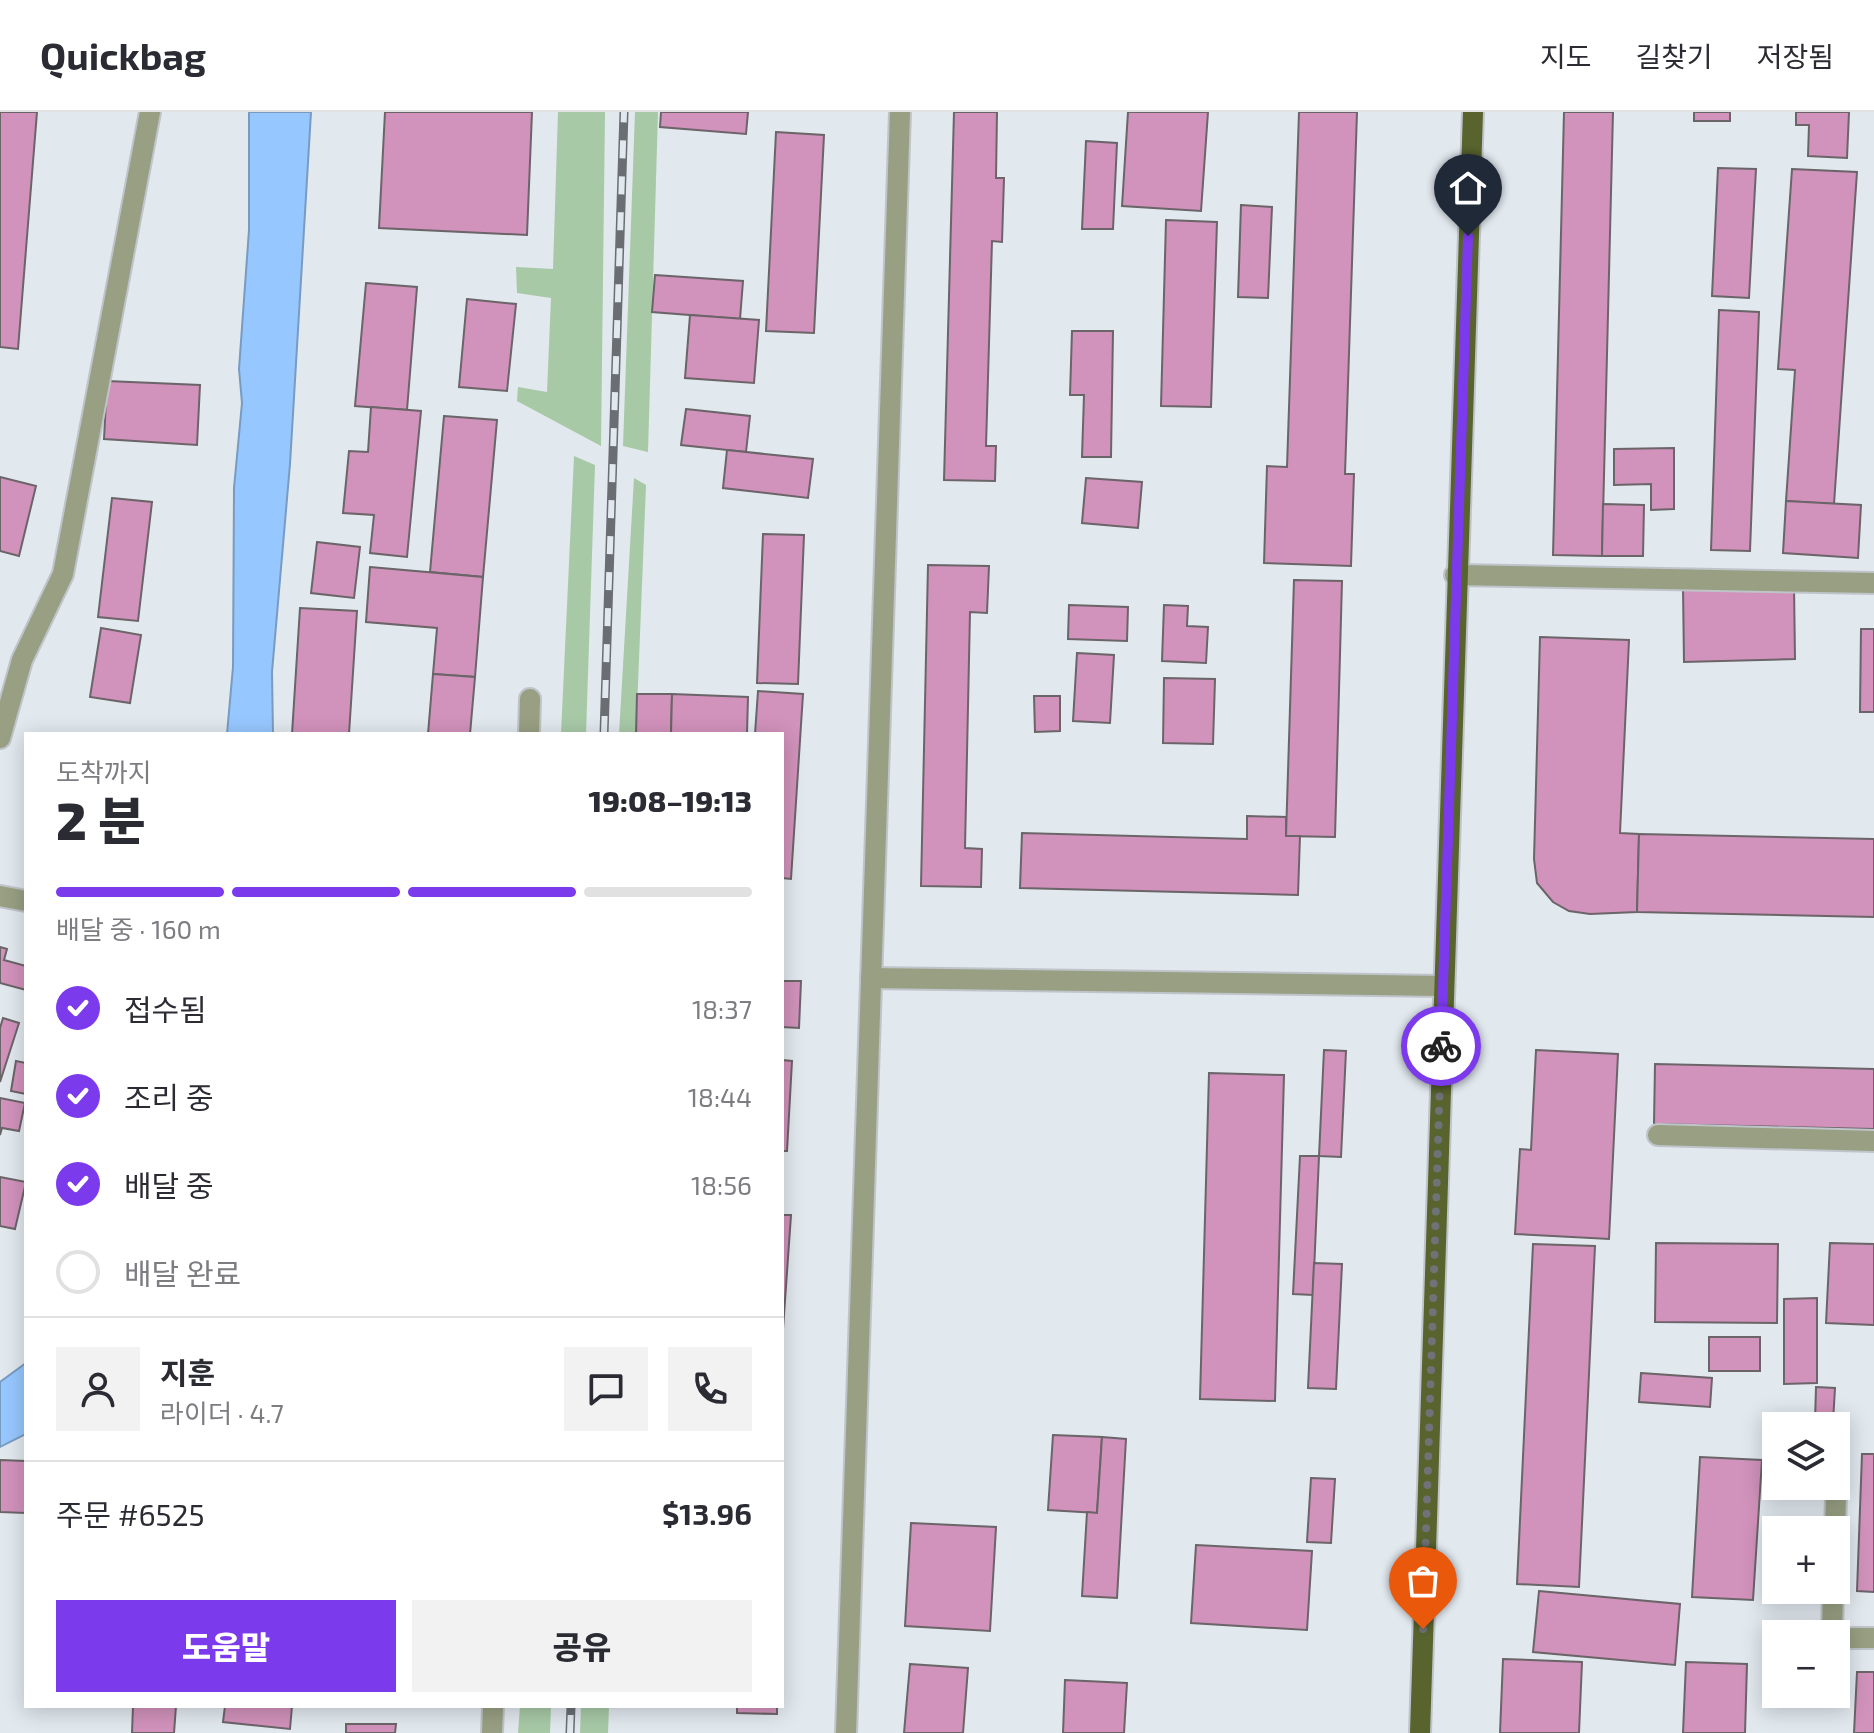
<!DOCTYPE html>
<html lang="ko">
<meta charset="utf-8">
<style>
:root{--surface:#fff;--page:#f2f2f3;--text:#2b2b33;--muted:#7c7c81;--line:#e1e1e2;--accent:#7c3aed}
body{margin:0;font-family:"Exo 2","Noto Sans KR",sans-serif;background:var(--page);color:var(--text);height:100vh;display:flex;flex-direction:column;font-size:30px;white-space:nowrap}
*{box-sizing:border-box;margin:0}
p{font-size:26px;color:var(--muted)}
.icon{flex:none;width:44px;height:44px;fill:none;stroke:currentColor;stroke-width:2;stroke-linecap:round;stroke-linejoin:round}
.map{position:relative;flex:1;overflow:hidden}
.side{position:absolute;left:24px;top:620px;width:760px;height:976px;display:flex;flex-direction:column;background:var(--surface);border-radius:0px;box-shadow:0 4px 20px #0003}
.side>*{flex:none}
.buttons{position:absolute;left:1762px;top:1300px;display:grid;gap:16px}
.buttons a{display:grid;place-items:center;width:88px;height:88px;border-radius:0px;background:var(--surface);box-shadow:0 4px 20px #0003;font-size:40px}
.pin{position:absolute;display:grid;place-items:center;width:68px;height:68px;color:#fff;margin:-82px -34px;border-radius:50% 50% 50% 0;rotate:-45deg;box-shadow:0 0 8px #0007}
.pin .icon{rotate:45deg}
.courier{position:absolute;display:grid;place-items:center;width:80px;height:80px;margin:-40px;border:6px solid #7c3aed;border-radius:50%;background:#fff;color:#222;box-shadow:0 2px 10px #0007}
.head em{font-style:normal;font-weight:800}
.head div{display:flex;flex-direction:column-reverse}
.head{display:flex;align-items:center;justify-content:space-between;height:136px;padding:0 32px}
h1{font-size:52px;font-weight:800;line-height:60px}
.bar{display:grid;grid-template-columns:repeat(4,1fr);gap:12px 8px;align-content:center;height:96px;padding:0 32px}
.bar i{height:10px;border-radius:6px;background:var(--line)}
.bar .current{background:var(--accent)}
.bar p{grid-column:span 4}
.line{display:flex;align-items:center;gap:20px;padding:0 32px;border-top:2px solid var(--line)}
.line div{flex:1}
.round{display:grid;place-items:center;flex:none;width:84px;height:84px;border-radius:0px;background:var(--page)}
ol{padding:0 32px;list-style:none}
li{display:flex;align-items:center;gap:24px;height:88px}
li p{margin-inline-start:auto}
li .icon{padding:8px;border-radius:50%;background:var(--accent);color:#fff;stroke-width:4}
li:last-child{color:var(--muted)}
li i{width:44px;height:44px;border:4px solid var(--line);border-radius:50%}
.button{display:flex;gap:16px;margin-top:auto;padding:16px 32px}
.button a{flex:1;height:92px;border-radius:0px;background:var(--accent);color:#fff;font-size:32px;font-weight:800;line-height:92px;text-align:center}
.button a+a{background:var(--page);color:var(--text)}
header{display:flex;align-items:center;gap:48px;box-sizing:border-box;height:112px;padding:0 40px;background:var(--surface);border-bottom:2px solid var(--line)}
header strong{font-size:38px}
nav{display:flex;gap:44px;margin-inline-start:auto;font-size:28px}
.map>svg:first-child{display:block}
.green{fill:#a7c9a6}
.water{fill:#96c7fe;stroke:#789bc2;stroke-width:2}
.building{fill:#d192bb;stroke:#6b6468;stroke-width:2}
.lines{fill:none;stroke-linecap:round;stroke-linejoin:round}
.minor-casing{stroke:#bec4c9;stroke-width:24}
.major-casing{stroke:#bec4c9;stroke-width:24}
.minor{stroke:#989f82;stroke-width:20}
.major{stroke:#58632d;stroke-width:20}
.rail-casing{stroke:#6a6e72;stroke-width:9}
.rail{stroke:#e1e8ee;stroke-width:6;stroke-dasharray:18;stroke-linecap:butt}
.done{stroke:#6f7276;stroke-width:8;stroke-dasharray:0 14.4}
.route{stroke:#7c3aed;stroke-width:10}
</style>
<header>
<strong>Quickbag</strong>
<nav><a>지도</a><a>길찾기</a><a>저장됨</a></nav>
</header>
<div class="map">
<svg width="1874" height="1621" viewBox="0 0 1874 1621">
<rect width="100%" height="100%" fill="#e1e8ee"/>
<g class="green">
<polygon points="558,0 605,0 601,334 517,289 518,275 547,280 551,186 517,181 516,155 553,157"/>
<polygon points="635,0 658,0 648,340 623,334"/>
<polygon points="574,344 595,353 586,622 561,622"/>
<polygon points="634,366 646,373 636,622 619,622"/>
<polygon points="520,1594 551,1594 550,1621 518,1621"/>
<polygon points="581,1594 609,1594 608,1621 580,1621"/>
</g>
<g class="water">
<polygon points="249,0 311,0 290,352 272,560 273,622 227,622 233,555 234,376 242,291 239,257 249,118"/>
<polygon points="26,1251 26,1322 0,1335 0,1270"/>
</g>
<g class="building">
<polygon points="0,0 37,0 18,237 0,235"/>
<polygon points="385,0 532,0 527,123 379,116"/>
<polygon points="661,0 748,0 746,22 660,15"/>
<polygon points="954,0 997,0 996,66 1004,66 1002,130 992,129 986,334 996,334 995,369 944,368"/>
<polygon points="1128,0 1208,0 1201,99 1122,94"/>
<polygon points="1299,0 1357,0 1345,362 1354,362 1351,454 1264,451 1267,354 1287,355"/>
<polygon points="1564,0 1613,0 1602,444 1553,443"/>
<rect x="1694" y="0" width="36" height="9"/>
<polygon points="1796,0 1849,0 1847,46 1808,44 1809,13 1796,13"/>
<polygon points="776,20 824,23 814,221 766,219"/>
<polygon points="1086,29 1117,31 1113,117 1082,117"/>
<polygon points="1718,56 1756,57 1749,186 1712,184"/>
<polygon points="1792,57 1857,60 1834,392 1786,389 1795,258 1778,257"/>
<polygon points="1241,93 1272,95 1268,186 1238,185"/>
<polygon points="1166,108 1217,110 1211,295 1161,294"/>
<polygon points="655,163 743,169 740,207 652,200"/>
<polygon points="366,171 417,175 407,298 355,294"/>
<polygon points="467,187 516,192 507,279 459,275"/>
<polygon points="1719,198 1759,200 1750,439 1711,438"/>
<polygon points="690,203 759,208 754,271 685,266"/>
<polygon points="1072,219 1113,219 1111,345 1082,345 1084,283 1070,283"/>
<polygon points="107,269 200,273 197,333 104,327"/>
<polygon points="371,295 421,299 407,445 370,441 374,403 343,401 349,339 368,340"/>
<polygon points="686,297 750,304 746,340 681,333"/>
<polygon points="444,304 497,308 483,465 430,460"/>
<polygon points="1674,336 1674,397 1651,398 1651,372 1614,373 1614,337"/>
<polygon points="727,338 813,347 808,386 723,376"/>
<polygon points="0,365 36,374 19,444 0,439"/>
<polygon points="1086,366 1142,370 1138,416 1082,411"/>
<polygon points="112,386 152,390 138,509 98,505"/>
<polygon points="1786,389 1861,393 1858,446 1783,441"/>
<polygon points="1603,392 1644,393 1643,444 1602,444"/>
<polygon points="763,422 804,423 798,572 757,571"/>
<polygon points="317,430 360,435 354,486 311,481"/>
<polygon points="928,453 989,454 987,501 970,500 965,736 982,737 981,775 921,774"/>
<polygon points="370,455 483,465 475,565 433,562 437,516 366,510"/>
<polygon points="1294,468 1342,469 1335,725 1286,724"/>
<polygon points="1794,474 1795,547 1684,550 1683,476"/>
<polygon points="1069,493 1128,495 1127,529 1068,527"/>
<polygon points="1164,493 1188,494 1187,514 1208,515 1206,551 1162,549"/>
<polygon points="300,496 357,499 349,622 292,622"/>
<polygon points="101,516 141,523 130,591 90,585"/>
<polygon points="1861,517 1874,517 1874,600 1860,600"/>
<polygon points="1540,525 1629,528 1620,721 1639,722 1637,800 1590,802 1569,799 1553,790 1537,771 1534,747"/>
<polygon points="1077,541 1114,543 1110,611 1073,609"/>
<polygon points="433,562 475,565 470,622 428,622"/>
<polygon points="1164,566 1215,567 1213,632 1163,631"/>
<polygon points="758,579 803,582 791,767 782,766 782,622 755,622"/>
<polygon points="637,582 672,582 671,622 636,622"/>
<polygon points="672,582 748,585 747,622 671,622"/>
<polygon points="1034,584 1060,584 1060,619 1035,620"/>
<polygon points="1247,704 1286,705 1286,724 1300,724 1298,783 1020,776 1022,721 1247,727"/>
<polygon points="1639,722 1874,727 1874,805 1637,800"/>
<polygon points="0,835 7,837 4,848 26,854 26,878 0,871"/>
<polygon points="782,869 801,869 799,916 782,915"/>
<polygon points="3,906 19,911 0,970 0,916"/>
<polygon points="1324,938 1346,939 1341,1045 1319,1044"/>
<polygon points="1536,938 1618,942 1609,1127 1515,1122 1520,1037 1531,1038"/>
<polygon points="782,948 792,949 787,1039 782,1039"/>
<polygon points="16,949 26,951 26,982 11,979"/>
<polygon points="1655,952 1874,957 1874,1017 1654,1012"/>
<polygon points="1209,961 1284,963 1275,1289 1200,1287"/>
<polygon points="0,986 25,991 19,1019 2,1016 0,1023"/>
<polygon points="1300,1044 1319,1044 1313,1183 1293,1182"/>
<polygon points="0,1065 26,1070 15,1117 0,1114"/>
<polygon points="782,1103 791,1103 782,1231"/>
<polygon points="1656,1131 1778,1132 1777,1211 1655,1210"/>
<polygon points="1830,1131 1874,1132 1874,1213 1826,1211"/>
<polygon points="1533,1132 1595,1134 1579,1475 1517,1472"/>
<polygon points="1314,1151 1342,1152 1336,1277 1308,1276"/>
<polygon points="1817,1186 1817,1271 1784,1272 1784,1187"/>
<rect x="1709" y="1225" width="51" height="34"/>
<polygon points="1641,1261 1712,1266 1710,1295 1639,1290"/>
<polygon points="1816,1275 1835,1276 1833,1310 1815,1310"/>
<polygon points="1053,1323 1102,1325 1097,1401 1048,1398"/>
<polygon points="1102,1325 1126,1327 1117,1486 1082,1484 1087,1400 1097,1401"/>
<polygon points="1862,1342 1874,1342 1874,1480 1857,1479"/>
<polygon points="1700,1345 1762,1348 1753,1488 1692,1485"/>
<polygon points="0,1348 26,1349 26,1401 0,1400"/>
<polygon points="1311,1366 1335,1367 1331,1431 1307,1430"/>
<polygon points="911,1411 996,1415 990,1519 905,1514"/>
<polygon points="1196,1433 1312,1439 1307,1518 1191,1511"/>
<polygon points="1539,1479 1680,1492 1675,1553 1533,1540"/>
<polygon points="1503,1547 1582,1550 1579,1621 1500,1621"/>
<polygon points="1686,1550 1747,1552 1745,1621 1683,1621"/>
<polygon points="910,1552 968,1556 963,1621 904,1621"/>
<polygon points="1857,1560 1874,1560 1874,1621 1854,1621"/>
<polygon points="1065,1568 1127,1571 1124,1621 1063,1621"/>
<polygon points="133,1594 176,1594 174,1621 132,1621"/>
<polygon points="225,1594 292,1594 290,1617 223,1610"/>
<polygon points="737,1594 777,1594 777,1602 737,1601"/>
<polygon points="346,1612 396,1612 395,1621 346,1621"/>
</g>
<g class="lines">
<defs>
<g id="minor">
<polyline points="1455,463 1874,471"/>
<polyline points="529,622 530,587"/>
<polyline points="0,626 22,548 63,462 150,0"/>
<polyline points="0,784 26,789"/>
<polyline points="871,866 1443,874"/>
<polyline points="1658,1023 1874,1029"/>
<polyline points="1835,1418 1837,1352"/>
<polyline points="1832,1522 1833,1478"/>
<polyline points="1836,1526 1874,1526"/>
<polyline points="492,1621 493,1594"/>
<polyline points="846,1621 900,0"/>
</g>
<polyline id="major" points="1420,1621 1473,0"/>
</defs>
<use href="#minor" class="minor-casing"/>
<use href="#major" class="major-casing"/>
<use href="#minor" class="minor"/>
<use href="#major" class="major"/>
<defs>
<g id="rail">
<polyline points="604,622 624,0"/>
<polyline points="570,1621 571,1594"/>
</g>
</defs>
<use href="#rail" class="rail-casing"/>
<use href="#rail" class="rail"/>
</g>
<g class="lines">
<polyline class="done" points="1423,1517 1441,934"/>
<polyline class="route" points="1441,934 1468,124"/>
</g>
</svg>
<div class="buttons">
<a><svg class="icon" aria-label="layers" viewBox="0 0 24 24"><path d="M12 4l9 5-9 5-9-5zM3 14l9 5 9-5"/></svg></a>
<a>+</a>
<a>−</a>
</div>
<div class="pin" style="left:1423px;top:1517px;background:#ea580c"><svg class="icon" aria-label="bag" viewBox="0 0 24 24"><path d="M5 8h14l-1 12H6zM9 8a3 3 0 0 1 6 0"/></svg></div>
<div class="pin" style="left:1468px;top:124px;background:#1f2937"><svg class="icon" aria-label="home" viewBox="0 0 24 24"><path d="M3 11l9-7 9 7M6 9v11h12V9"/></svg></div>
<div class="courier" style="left:1441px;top:934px"><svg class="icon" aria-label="bike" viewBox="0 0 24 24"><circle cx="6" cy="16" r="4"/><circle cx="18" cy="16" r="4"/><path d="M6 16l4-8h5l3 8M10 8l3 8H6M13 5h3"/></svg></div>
<section class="side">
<div class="head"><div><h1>2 분</h1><p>도착까지</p></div><em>19:08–19:13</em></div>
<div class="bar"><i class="current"></i><i class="current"></i><i class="current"></i><i></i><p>배달 중 · 160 m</p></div>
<ol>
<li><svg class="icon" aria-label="check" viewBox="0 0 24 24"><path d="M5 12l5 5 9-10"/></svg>접수됨<p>18:37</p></li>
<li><svg class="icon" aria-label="check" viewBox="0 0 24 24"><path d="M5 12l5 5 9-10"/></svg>조리 중<p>18:44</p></li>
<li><svg class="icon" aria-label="check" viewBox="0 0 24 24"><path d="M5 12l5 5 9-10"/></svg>배달 중<p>18:56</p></li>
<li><i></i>배달 완료</li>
</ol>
<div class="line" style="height:144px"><a class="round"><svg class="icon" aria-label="person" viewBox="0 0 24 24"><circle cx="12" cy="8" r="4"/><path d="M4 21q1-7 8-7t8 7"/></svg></a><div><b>지훈</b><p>라이더 · 4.7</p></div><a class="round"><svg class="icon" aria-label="chat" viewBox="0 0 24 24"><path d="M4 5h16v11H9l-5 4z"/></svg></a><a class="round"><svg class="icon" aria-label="phone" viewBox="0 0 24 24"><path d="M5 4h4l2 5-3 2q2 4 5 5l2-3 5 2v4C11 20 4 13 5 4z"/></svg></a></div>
<div class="line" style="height:104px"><div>주문 #6525</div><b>$13.96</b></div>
<div class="button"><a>도움말</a><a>공유</a></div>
</section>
</div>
